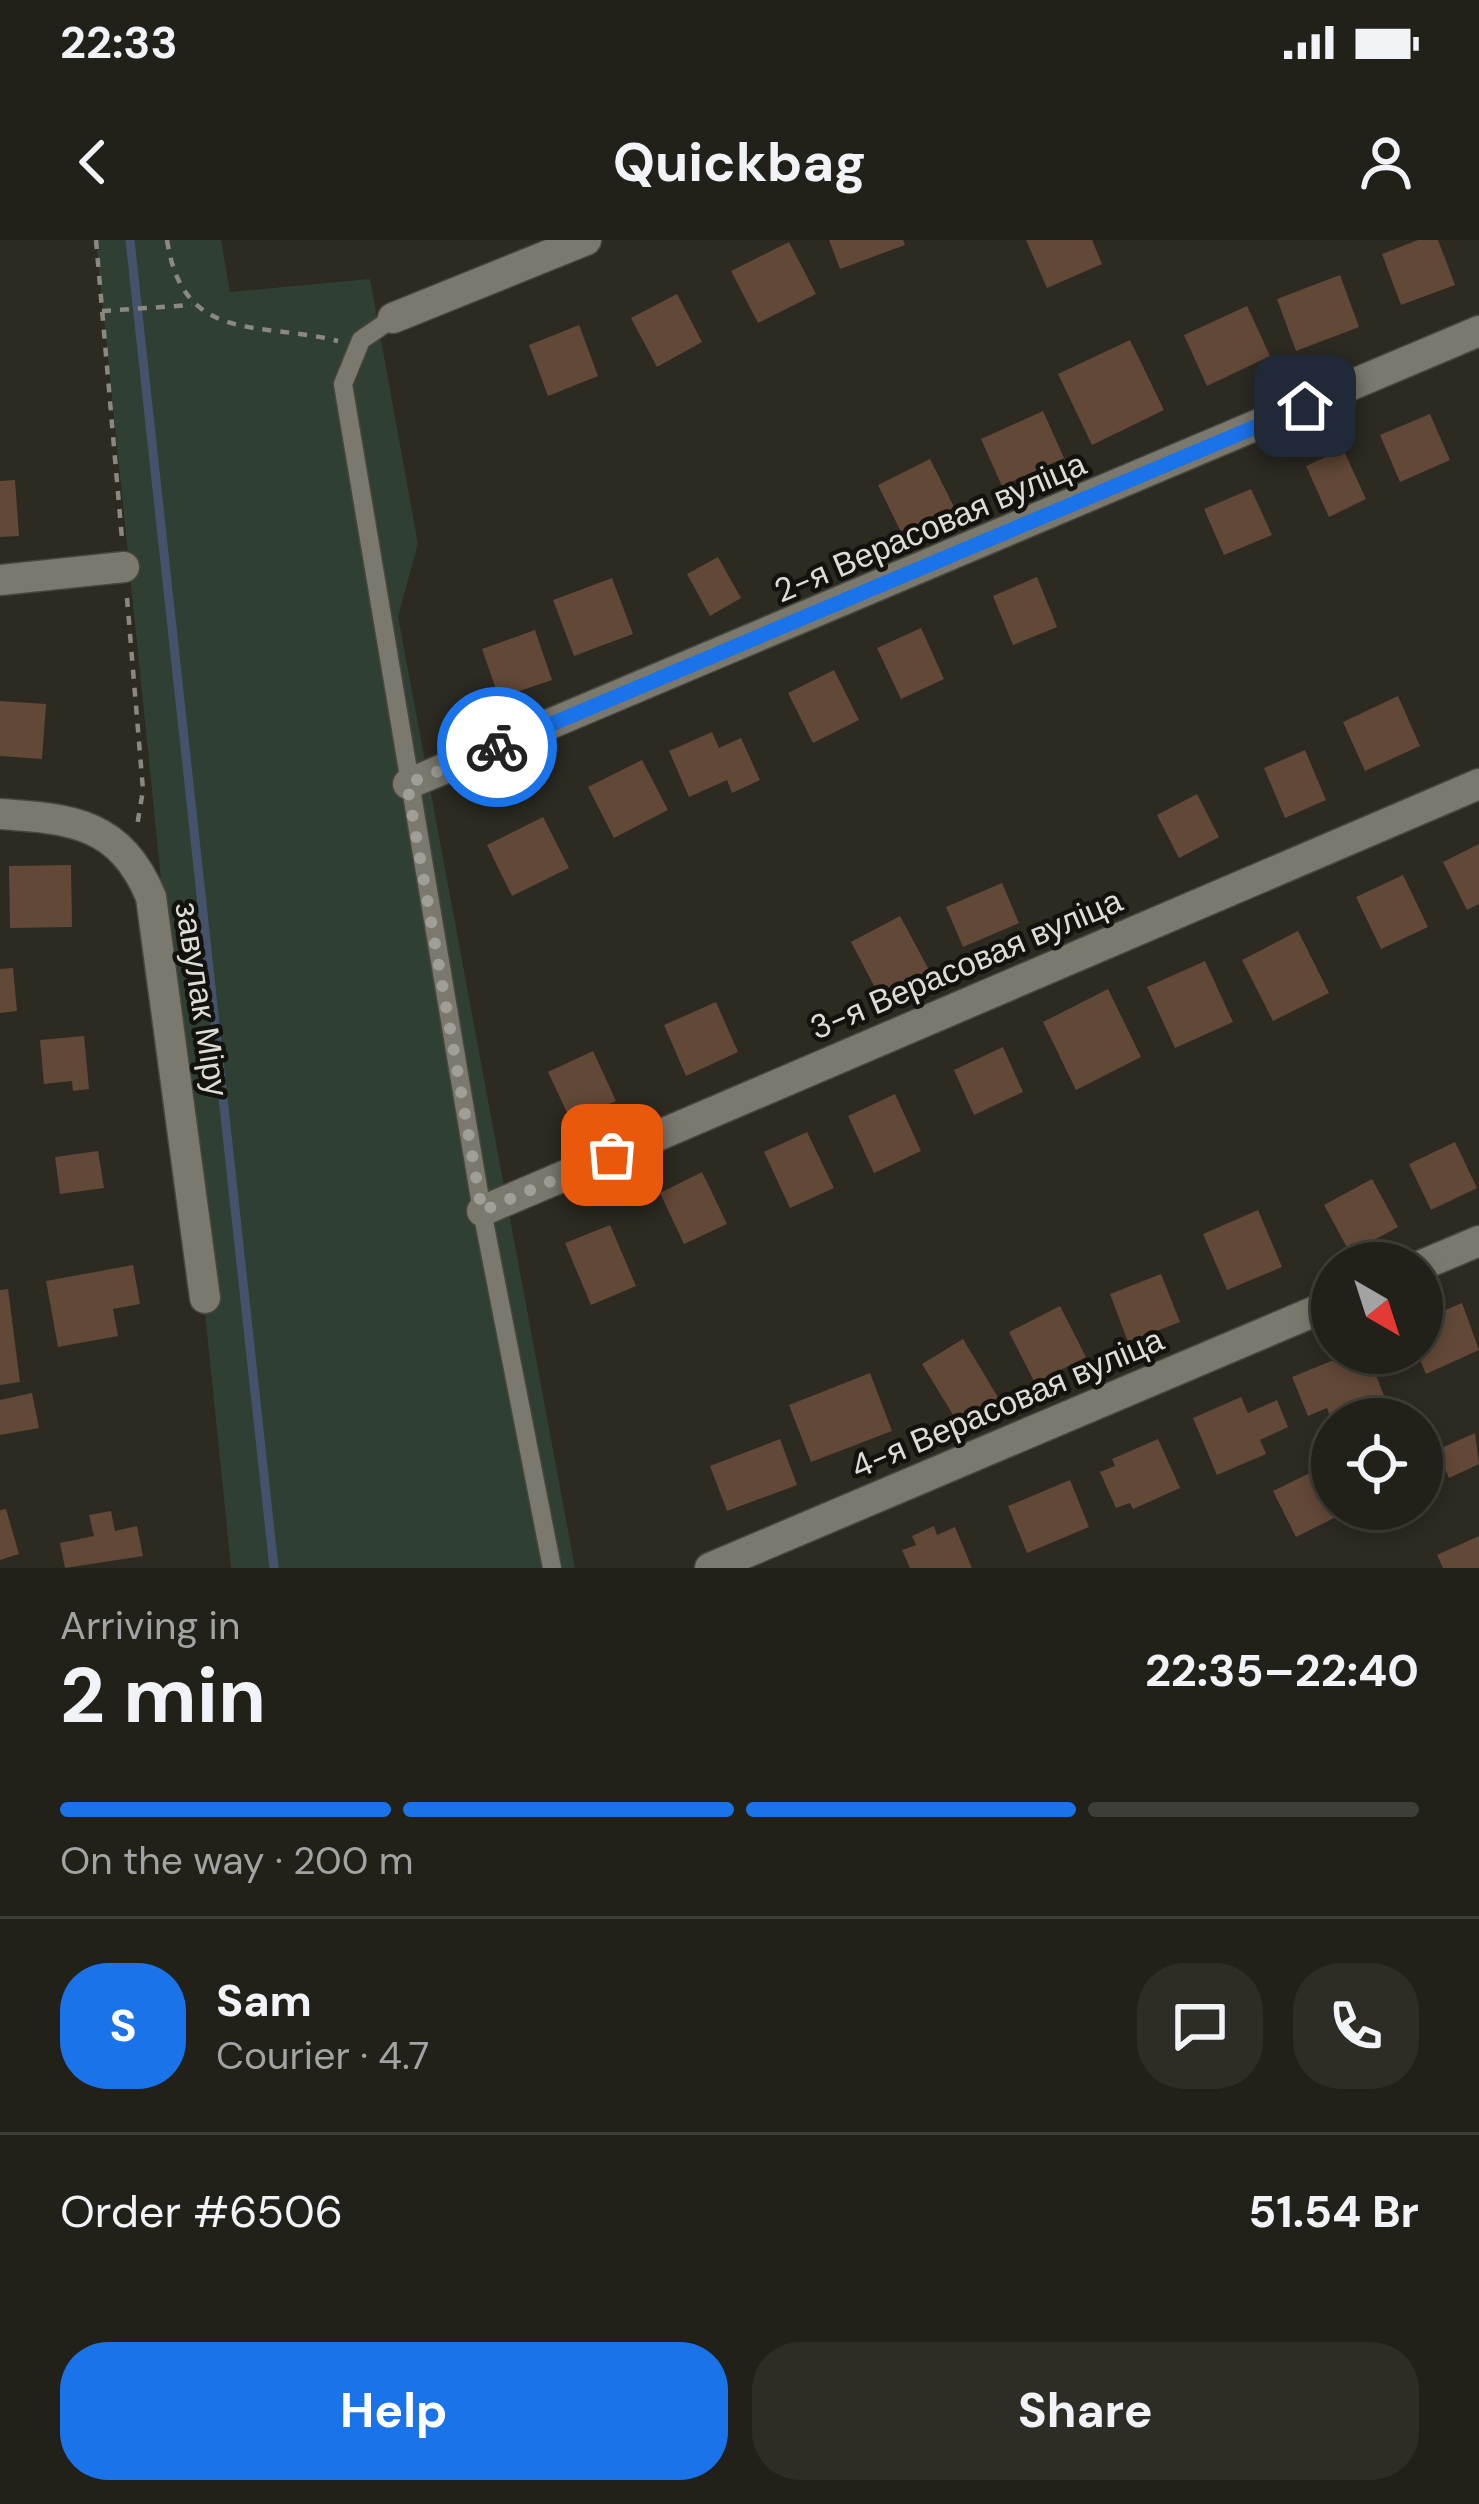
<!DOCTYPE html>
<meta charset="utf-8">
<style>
:root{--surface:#212019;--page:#2d2d26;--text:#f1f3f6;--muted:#a2a3a2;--line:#3e3e38;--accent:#1a73e8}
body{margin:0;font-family:"DM Sans",sans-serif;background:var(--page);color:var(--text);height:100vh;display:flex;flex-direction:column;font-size:45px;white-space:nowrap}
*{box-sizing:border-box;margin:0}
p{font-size:39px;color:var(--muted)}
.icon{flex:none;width:66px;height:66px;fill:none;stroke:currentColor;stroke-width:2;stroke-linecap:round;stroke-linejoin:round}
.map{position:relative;height:1328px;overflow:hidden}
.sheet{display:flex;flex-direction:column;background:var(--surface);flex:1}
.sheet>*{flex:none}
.needle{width:78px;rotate:141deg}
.controls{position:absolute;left:1311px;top:1002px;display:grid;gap:24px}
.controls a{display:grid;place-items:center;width:132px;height:132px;border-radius:50%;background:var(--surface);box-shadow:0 6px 18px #0003,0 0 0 3px var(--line);font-size:60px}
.pin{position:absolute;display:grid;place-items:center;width:102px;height:102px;color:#fff;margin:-51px;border-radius:24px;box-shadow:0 6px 18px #0006}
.courier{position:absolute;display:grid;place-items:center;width:120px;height:120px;margin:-60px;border:9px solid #1a73e8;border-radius:50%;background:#fff;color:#222;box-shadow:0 3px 15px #0007}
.headline em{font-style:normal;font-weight:700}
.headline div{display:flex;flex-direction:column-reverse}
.headline{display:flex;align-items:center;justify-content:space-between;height:204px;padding:0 60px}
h1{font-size:78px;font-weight:700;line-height:90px}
.bar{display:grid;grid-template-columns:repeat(4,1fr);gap:18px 12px;align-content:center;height:144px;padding:0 60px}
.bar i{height:15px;border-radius:9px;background:var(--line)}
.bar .on{background:var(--accent)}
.bar p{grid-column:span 4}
.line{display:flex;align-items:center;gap:30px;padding:0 60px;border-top:3px solid var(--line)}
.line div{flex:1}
.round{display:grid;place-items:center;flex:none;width:126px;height:126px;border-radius:48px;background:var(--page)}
.cta{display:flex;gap:24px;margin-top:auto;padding:24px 60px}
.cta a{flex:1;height:138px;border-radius:48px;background:var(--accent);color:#fff;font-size:48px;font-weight:700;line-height:138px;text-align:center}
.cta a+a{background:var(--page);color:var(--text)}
.status{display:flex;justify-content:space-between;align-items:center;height:84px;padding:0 60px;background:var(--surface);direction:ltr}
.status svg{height:33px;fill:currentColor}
header{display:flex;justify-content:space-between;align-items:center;height:156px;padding:0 60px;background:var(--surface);font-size:54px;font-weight:700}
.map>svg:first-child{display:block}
.green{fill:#2f3f33}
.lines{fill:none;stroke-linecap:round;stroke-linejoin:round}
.stream{stroke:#45526b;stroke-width:9}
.building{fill:#624837}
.service-casing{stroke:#48473f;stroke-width:21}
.minor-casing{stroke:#48473f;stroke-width:33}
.path{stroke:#8a8881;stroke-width:4.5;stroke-dasharray:9 9;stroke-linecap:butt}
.service{stroke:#7b796e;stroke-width:18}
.minor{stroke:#7b796e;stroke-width:30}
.done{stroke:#9f9e97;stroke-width:12;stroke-dasharray:0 21.6}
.route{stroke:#1a73e8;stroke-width:15}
.labels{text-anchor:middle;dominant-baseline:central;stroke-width:9;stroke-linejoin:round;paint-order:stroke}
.street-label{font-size:33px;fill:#dddcd6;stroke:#13120e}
</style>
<div class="status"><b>22:33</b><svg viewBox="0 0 49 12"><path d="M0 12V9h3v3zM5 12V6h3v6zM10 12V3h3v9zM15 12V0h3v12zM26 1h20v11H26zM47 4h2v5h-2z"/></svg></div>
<header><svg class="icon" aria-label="back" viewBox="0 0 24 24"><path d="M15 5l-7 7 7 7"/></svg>Quickbag<svg class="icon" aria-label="person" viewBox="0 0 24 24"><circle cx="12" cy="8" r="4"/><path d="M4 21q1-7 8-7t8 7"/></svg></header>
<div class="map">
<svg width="1479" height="1328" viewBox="0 0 1479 1328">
<rect width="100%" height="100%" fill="#2c2a21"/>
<polygon class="green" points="96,0 221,0 230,52 370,39 418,304 398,376 575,1328 231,1328"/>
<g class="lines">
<polyline class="stream" points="130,0 274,1328"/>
</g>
<g class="building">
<polygon points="829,0 903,0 905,5 840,29"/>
<polygon points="1026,0 1092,0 1102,24 1047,48"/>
<polygon points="1418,0 1438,0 1455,45 1401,65 1382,14"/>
<polygon points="789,2 816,54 758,83 731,31"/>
<polygon points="1340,35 1359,87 1296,111 1277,59"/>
<polygon points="677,54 702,102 657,127 631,78"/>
<polygon points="1247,66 1270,116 1207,146 1184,95"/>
<polygon points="579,85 598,136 548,156 529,105"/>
<polygon points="1130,100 1164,170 1092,205 1058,134"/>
<polygon points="1043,171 1064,218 1002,246 981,199"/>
<polygon points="1430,174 1450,220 1400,242 1380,195"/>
<polygon points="1343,209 1366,259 1329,277 1306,226"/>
<polygon points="930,219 955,269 903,296 878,245"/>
<polygon points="15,240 19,296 0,297 0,241"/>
<polygon points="1251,249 1272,295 1224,315 1204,269"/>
<polygon points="718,317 741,358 710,376 687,334"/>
<polygon points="1037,337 1057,387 1013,405 993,356"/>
<polygon points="612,338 633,394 574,416 553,360"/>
<polygon points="921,388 944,439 901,459 877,408"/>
<polygon points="535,390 552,440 499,458 482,409"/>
<polygon points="834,430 859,480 813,503 788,453"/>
<polygon points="1398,456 1420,506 1365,531 1343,482"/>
<polygon points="0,461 46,464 42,519 0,516"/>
<polygon points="712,492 719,508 741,498 760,540 732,553 727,540 689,557 669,511"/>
<polygon points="1305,510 1326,560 1285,578 1264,528"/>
<polygon points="642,520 668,570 614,598 588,547"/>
<polygon points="1197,554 1219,597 1179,618 1157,575"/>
<polygon points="543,577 569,628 512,656 487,605"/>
<polygon points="1479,604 1479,664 1467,670 1443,622"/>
<polygon points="71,625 72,687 10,688 9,626"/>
<polygon points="1403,635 1428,687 1381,709 1356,657"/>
<polygon points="1002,643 1019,683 963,707 946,667"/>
<polygon points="900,676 929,730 880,757 851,702"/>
<polygon points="1298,691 1329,753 1273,781 1242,720"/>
<polygon points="1205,721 1233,782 1175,808 1147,747"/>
<polygon points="13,728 17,771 0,773 0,729"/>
<polygon points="1108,749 1141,817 1076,850 1043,782"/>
<polygon points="716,762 738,812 686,836 664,785"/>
<polygon points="84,796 89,849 73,851 72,841 44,844 40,800"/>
<polygon points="1003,807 1023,852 974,875 954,830"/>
<polygon points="593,811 616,861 571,881 548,832"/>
<polygon points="895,854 921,911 874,933 848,876"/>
<polygon points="807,892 834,948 790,968 764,912"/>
<polygon points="1455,902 1477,948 1431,970 1409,924"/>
<polygon points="98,911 104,948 60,954 55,917"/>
<polygon points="702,932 727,984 684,1004 660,953"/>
<polygon points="1372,939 1398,987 1350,1013 1324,965"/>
<polygon points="1258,970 1282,1027 1227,1050 1203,994"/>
<polygon points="610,985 636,1046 591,1065 565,1003"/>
<polygon points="133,1025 140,1064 113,1069 118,1096 58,1107 46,1041"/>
<polygon points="1161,1034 1180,1082 1128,1102 1110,1054"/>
<polygon points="8,1049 20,1142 0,1145 0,1050"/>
<polygon points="1462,1063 1479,1110 1426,1134 1417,1113 1422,1113 1422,1080"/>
<polygon points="1060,1066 1086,1117 1035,1143 1009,1092"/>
<polygon points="963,1099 999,1159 958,1183 922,1124"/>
<polygon points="1351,1113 1367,1113 1387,1163 1348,1179 1331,1179 1327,1168 1308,1176 1292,1137"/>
<polygon points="870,1133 892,1191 811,1222 789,1165"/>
<polygon points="32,1153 39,1188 0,1195 0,1160"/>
<polygon points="1241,1157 1248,1173 1277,1160 1288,1187 1260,1200 1266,1214 1217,1235 1193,1178"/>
<polygon points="1475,1193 1479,1224 1449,1238 1437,1210"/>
<polygon points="780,1199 797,1245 727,1271 710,1226"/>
<polygon points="1158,1199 1180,1248 1133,1269 1130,1263 1116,1268 1100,1232 1115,1226 1112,1219"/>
<polygon points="1316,1230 1338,1276 1296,1297 1273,1251"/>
<polygon points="1070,1240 1089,1287 1027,1313 1008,1266"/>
<polygon points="6,1269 19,1314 0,1320 0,1270"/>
<polygon points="111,1271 115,1291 137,1286 143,1316 65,1328 60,1303 94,1296 89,1275"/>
<polygon points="934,1286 937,1295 955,1287 972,1328 910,1328 902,1310 916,1305 912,1296"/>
<polygon points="1479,1296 1479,1328 1443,1328 1437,1315"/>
</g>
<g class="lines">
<defs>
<polyline id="service" points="393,78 361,100 343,144 482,971 552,1328"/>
<g id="minor">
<polyline points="393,78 586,0"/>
<polyline points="0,340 124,327"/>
<polyline points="408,544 1479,91"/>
<path d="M0 574C73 579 120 583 151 657L205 1058"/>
<polyline points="482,971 1479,544"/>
<polyline points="1422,1025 1479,1001"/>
<polyline points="710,1328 1332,1064"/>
</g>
</defs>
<use href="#service" class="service-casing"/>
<use href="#minor" class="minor-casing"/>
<g class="path">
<polyline points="96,0 122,299"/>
<path d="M167 0C183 105 259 81 338 101"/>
<polyline points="102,71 192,65"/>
<polyline points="127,358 143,550 137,586"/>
</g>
<use href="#service" class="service"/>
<use href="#minor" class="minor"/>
</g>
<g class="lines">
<polyline class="done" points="497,507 407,544 482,971 612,915"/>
<polyline class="route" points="497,507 1305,166"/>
</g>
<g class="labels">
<g class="street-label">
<text transform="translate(930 287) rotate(-23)">2-я Верасовая вуліца</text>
<text transform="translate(966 724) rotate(-23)">3-я Верасовая вуліца</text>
<text transform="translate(202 759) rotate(81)">завулак Міру</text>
<text transform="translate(1007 1163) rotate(-23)">4-я Верасовая вуліца</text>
</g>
</g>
</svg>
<div class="controls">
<a><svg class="needle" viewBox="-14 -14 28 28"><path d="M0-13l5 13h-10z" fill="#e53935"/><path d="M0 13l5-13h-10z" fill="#a2a3a2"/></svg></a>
<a><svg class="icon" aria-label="locate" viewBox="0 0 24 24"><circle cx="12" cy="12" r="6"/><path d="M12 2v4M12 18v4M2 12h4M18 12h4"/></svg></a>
</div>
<div class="pin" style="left:612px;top:915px;background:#ea580c"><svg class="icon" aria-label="bag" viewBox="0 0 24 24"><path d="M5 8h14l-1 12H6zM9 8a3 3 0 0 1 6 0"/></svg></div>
<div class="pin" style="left:1305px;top:166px;background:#1f2937"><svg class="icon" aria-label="home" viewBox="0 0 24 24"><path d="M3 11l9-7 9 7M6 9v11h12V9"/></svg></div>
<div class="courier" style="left:497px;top:507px"><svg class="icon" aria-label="bike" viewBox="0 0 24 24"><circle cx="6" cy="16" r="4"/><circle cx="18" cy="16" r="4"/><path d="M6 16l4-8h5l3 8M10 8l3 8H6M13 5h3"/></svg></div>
</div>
<section class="sheet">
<div class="headline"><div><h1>2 min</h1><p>Arriving in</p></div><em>22:35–22:40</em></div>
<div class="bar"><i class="on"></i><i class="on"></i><i class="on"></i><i></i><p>On the way · 200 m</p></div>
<div class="line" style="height:216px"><b class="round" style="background:var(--accent);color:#fff">S</b><div><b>Sam</b><p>Courier · 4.7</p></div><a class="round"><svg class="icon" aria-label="chat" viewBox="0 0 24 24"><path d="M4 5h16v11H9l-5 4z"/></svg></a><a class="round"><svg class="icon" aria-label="phone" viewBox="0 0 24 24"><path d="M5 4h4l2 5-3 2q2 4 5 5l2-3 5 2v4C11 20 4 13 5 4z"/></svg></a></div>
<div class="line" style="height:156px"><div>Order #6506</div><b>51.54 Br</b></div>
<div class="cta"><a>Help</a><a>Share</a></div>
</section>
